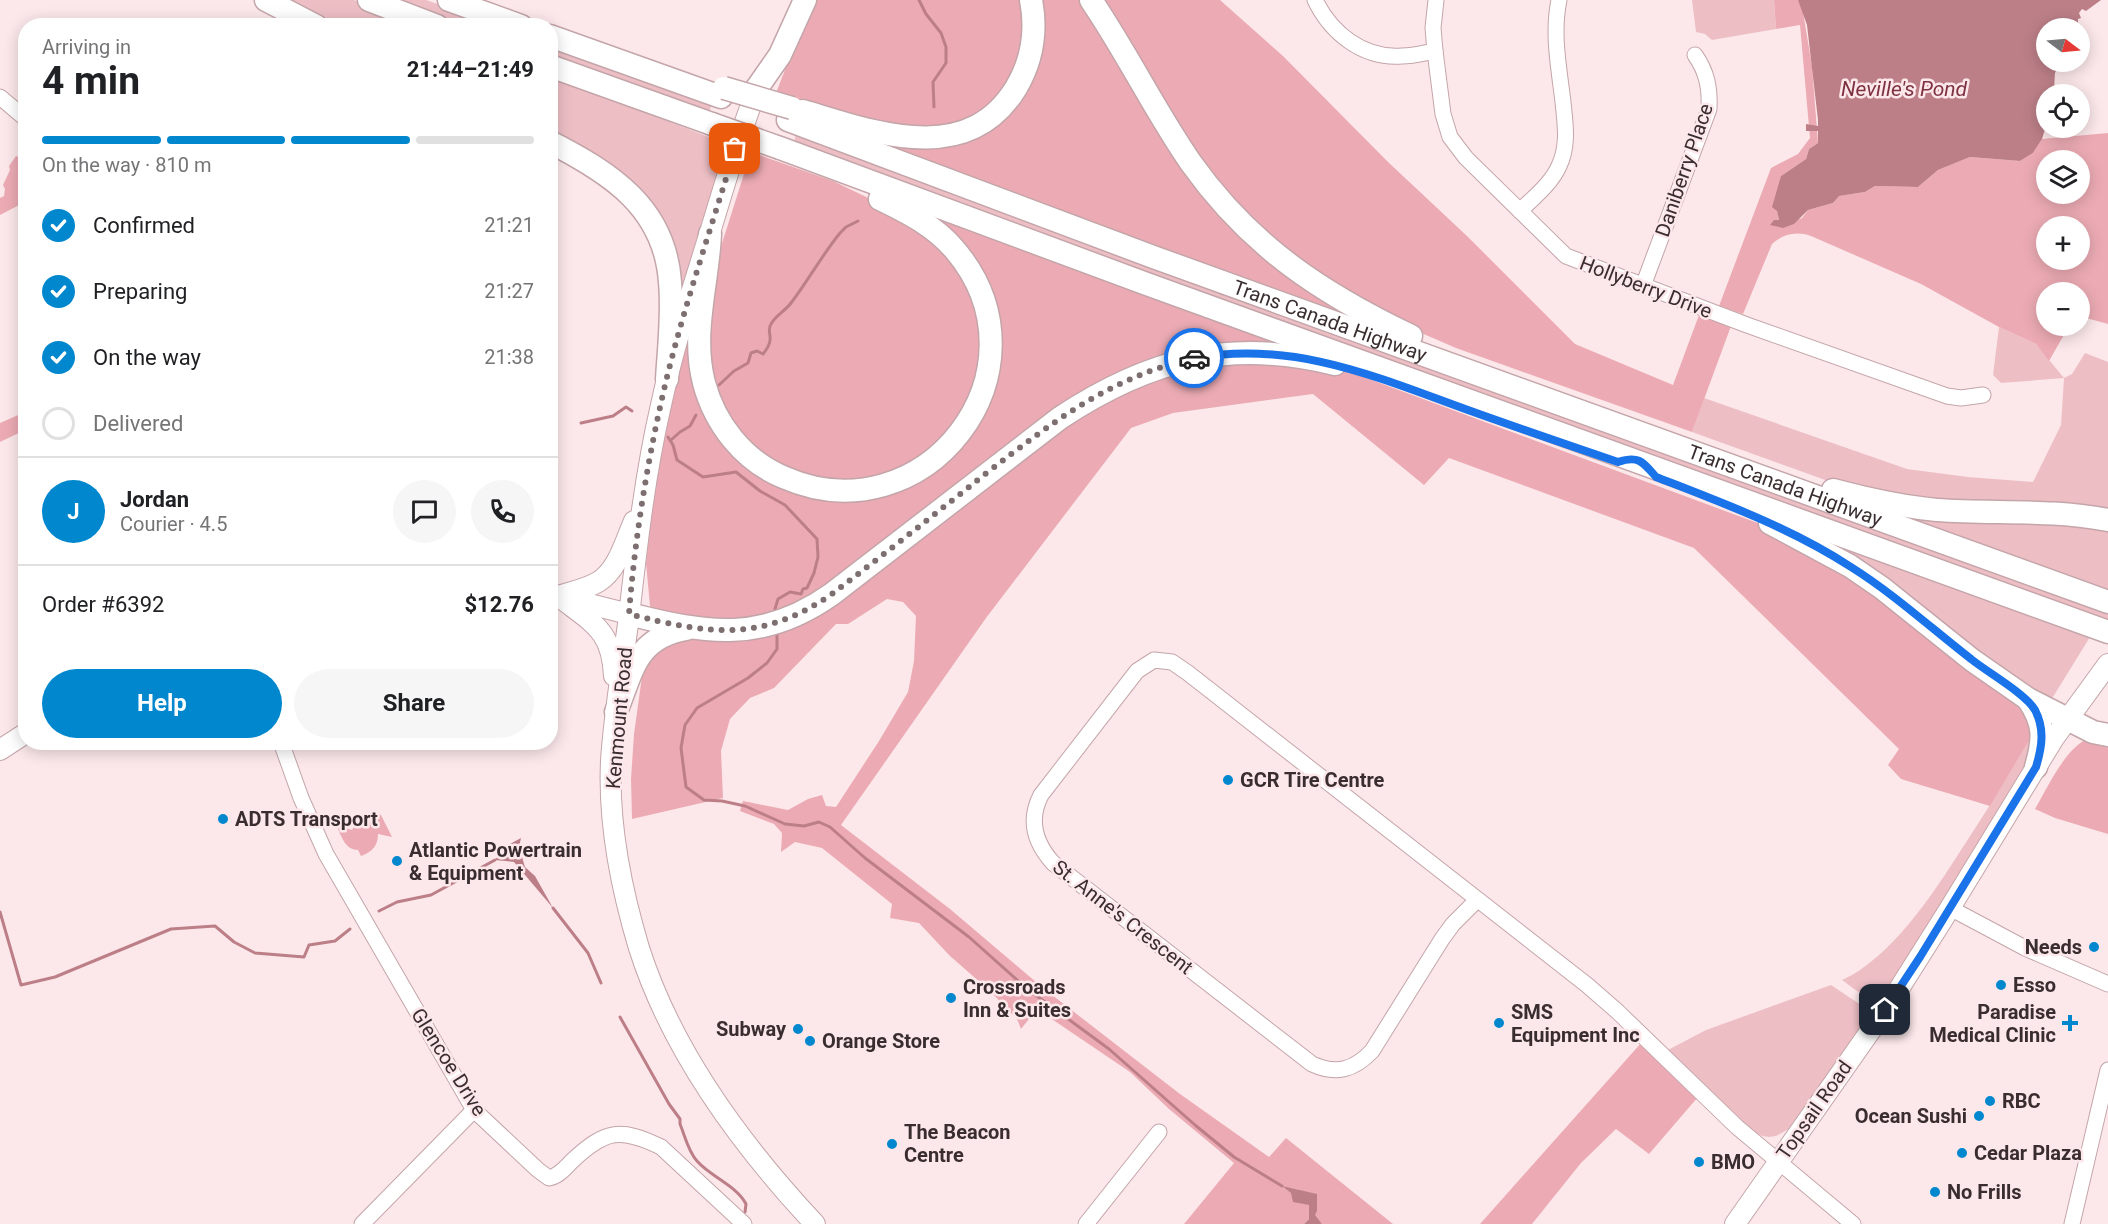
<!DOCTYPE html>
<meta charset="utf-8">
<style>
:root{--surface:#fff;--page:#f6f6f6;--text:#202124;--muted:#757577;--line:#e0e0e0;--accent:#0087ce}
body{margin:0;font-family:Roboto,sans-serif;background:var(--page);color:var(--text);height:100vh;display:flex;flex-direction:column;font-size:22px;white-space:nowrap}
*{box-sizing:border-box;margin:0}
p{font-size:20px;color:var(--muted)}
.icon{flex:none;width:33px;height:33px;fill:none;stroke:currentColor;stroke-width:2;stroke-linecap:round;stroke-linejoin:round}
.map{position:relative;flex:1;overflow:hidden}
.sheet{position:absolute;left:18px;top:18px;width:540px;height:732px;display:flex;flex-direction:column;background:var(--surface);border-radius:24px;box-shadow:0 3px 15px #0003}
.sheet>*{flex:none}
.needle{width:39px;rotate:106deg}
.tools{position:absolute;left:2036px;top:18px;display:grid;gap:12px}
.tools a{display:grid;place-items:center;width:54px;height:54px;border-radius:50%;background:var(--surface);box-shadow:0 3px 15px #0003;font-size:30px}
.pin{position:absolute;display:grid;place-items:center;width:51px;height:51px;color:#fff;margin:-26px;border-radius:12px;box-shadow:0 3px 9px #0006}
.courier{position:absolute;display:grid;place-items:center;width:60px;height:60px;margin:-30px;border:4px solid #1a73e8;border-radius:50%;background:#fff;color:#222;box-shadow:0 2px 8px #0007}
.head em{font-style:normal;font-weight:700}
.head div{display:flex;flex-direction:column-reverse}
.head{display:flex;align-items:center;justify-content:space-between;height:102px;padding:0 24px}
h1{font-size:39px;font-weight:700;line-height:45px}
.bar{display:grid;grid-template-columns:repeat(4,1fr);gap:9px 6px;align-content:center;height:72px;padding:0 24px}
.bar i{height:8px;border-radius:4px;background:var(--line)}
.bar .current{background:var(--accent)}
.bar p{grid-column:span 4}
.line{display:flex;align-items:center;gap:15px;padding:0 24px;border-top:2px solid var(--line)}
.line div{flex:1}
.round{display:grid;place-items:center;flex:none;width:63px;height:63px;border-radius:32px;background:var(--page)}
ol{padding:0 24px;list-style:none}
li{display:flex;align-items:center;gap:18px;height:66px}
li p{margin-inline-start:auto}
li .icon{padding:6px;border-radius:50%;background:var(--accent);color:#fff;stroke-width:4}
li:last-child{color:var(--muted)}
li i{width:33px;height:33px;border:3px solid var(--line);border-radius:50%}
.button{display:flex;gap:12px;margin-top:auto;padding:12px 24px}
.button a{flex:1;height:69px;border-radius:36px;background:var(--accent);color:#fff;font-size:24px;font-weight:700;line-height:69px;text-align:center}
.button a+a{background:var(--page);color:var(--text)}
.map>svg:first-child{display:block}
.green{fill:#edbfc5}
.forest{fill:#ecabb4;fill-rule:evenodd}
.water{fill:#bc7f88}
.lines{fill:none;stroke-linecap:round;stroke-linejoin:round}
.stream{stroke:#bc7f88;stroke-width:3}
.minor-casing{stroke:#c4a5a9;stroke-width:17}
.major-casing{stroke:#c4a5a9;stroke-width:22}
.highway-casing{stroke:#c4a5a9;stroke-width:25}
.minor{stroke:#fff;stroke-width:15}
.major{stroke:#fff;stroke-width:20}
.highway{stroke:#fff;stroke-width:22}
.highway-bridge-casing{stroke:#c4a5a9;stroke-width:25;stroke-linecap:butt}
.highway-bridge{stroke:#fff;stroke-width:22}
.done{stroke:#7d6e70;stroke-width:6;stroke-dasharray:0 10.8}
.route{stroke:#1a73e8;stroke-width:8}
.poi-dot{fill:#0087ce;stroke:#fce8ea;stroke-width:2}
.labels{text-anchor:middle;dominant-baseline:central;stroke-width:5;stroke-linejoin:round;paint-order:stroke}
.street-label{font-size:20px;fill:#392d2f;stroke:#fce8ea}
.poi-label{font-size:20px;font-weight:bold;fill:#392d2f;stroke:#fce8ea;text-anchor:start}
.water-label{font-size:21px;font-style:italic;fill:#7d3141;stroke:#fce8ea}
</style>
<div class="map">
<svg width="2108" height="1224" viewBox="0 0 2108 1224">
<rect width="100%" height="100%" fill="#fce8ea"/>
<g class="green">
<polygon points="274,0 354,0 418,25 323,25"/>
<polygon points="392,0 426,0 496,25 462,25"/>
<polygon points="1692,0 1774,0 1776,29 1712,40 1705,34 1696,32"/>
<polygon points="550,45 712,103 709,113 551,57"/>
<polygon points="550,76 727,144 675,315 665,238 551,138"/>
<polygon points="796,134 2108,612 2108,622 1520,409 794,142"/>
<polygon points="1999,327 2036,344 2064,378 2072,374 2085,353 2108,362 2108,514 1939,504 1839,485 1692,432 1704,398 1907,469 1968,477 2033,482 2061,425 2064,378 2001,383 1993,375"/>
<polygon points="1861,502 2108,524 2108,591"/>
<polygon points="1782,524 2090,637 2048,705"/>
<path d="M2038 726 2037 750 1885 995C1869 1004 1855 989 1842 980 1891 958 1933 894 1961 850 1988 809 2013 768 2038 726Z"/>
<polygon points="1831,985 1861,1005 1866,1013 1865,1024 1794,1126 1776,1136 1769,1137 1762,1136 1747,1128 1666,1051 1706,1030"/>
</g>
<g class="forest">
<polygon points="812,0 1025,0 1027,45 997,102 954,128 884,126 776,93"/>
<polygon points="1037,0 1085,0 1205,189 1409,341 1290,295 842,131 899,143 1003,114"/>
<polygon points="1100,0 1220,0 1283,56 1387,161 1468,237 1575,344 1673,385 1699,315 1731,326 1692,432 1456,348 1419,332 1315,277 1215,183"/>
<path d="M1774 0H1798L1802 6 1812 66 1818 143 1809 149 1806 159 1781 176 1777 211 1779 220 1772 221 1797 220 1802 218 1808 210 1833 203 1838 196 1865 192 1875 186 1918 187 1938 170 1970 157 2020 161 2033 153 2042 139 2108 133V324L2079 316V292H2046V326H2069L2049 361 2036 344 1999 327 1921 284 1811 236C1795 231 1784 234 1772 244L1743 314 1719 306 1771 168 1798 154 1810 138 1800 25 1776 29ZM2046 160H2079V194H2046ZM2046 226H2079V260H2046Z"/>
<polygon points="25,152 25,202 0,215 0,198 4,196 5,189 3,185 10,170 9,166 16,156 23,159"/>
<polygon points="751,152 833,181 908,217 953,256 984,329 976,397 931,455 852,485 783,470 730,427 706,366 717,259"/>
<polygon points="915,210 1083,272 1323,356 1162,361 842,581 758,623 653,613 650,606 646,563 652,507 670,404 694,311 722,435 835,496 956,448 993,323"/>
<polygon points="1218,359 1328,366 1353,373 1763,525 1814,550 2020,704 2038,726 1990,806 1901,779 1888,765 1899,749 1694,548 1449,458 1424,485 1313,394 1173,413 1131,428 986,618 841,825 950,909 1043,988 1180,1094 1269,1157 1286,1138 1393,1224 1322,1224 1314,1215 1317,1211 1317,1205 1299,1190 1283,1187 1309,1204 1309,1219 1304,1224 1184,1224 1234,1163 1169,1109 1130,1072 1037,1009 1021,1029 1017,1019 990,991 950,956 919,923 890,918 892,904 822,848 795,842 781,852 782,833 774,824 740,811 743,801 788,810 808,799 822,795 826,806 836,807 879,741 908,692 914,661 916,616 903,602 887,599 848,624 836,624 774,688 750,698 730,719 721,751 723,798 632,819 631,779 634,734 644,662 663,640 764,632 1100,398"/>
<polygon points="25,412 25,430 0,442 0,423"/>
<path d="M2090 738 2108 739V834L2055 818 2035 809C2048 787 2066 746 2090 738Z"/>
<path d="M374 812 381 815 392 837 378 834C378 846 372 852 361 856L358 850C346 850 342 838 338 829L340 825 344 824 346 828 352 830 359 819 373 823Z"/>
<polygon points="1642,1042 1698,1097 1649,1154 1616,1129 1581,1163 1532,1224 1480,1224"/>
</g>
<g class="water">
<polygon points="1798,0 2101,0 2086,11 2082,9 2079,13 2081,18 2078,19 2078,24 2075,25 2074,28 2046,28 2046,62 2060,62 2055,73 2054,89 2059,90 2059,94 2046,94 2046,126 2042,139 2033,153 2020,161 1970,157 1938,170 1918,187 1875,186 1865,192 1839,196 1833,203 1808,210 1794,224 1783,228 1770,225 1774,220 1779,220 1777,211 1772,207 1781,176 1806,159 1809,149 1818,143 1818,131 1806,131 1806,124 1818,126 1818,120 1807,25"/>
<polygon points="521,838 519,847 525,867 535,876 553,908 514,862 495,860 506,846"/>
<polygon points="1282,1186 1317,1194 1317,1211 1315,1215 1322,1224 1304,1224 1309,1219 1309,1205 1293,1202 1291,1193"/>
</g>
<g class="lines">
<g class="stream">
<polyline points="919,0 926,14 941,33 946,47 946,63 933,82 934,107"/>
<path d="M719 385 734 371 748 363 751 353 757 351 763 354C777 337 765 333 771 324 775 316 785 311 791 303 808 281 822 255 840 233L846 227 858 221"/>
<polyline points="581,423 613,416 626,407 632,411"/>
<polyline points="668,437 673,445 677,460 703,477 736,472 760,491 785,505 817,539 818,557 814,573 807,588 803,589 801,594 790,592 778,599 775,609"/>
<polyline points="671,440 680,432 690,426 696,415"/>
<polyline points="777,635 777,649 767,663 748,678 697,708 685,725 681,748 686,787 704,800 722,801 745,806 785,824 804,826 819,822 830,827 865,858 969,937 1026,988 1109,1049 1195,1125 1234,1157 1282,1186"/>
<polyline points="553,908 588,953 601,983"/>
<polyline points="379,911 397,902 431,895 495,860"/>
<polyline points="0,912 21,985 55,977 171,929 215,926 234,942 255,953 304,957 309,945 335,941 350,929"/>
<path d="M620 1017 669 1104 680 1119V1124C685 1136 688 1151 697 1161 711 1177 737 1186 746 1204L745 1212"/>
</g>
<defs>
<g id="minor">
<path d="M1315 0C1331 33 1363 59 1402 56 1413 56 1424 53 1435 51"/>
<polyline points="1436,0 1433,28 1435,51 1443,114 1450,137 1466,158 1566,256 1747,325 1947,396 1961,398 1983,395"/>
<polyline points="0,97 26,119"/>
<path d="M1520 211C1534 197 1551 184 1559 166 1569 145 1565 123 1563 102 1559 68 1552 34 1559 0"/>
<path d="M1643 286 1709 109C1710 88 1707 72 1695 55"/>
<path d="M281 742 301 798 326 854 474 1110 538 1170 549 1178C559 1176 565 1168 572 1161 605 1130 620 1127 661 1147L744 1224"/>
<path d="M1477 900 1453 924 1442 939 1372 1051C1354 1070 1336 1075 1312 1064L1053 863C1035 843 1028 820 1041 795L1137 671 1154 660 1172 662 1188 673 1587 985 1618 1012 1737 1127 1853 1224"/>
<polyline points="1950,908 2025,948 2108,984"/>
<polyline points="362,1224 474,1110"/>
<polyline points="1086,1224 1159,1132"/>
<polyline points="2072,1224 2108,1070"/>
</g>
<g id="major">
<path d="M759 84C740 131 726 180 711 229 693 287 674 345 661 405 645 474 637 545 629 616 623 664 614 712 611 761 608 824 621 888 639 948 672 1052 741 1145 815 1224"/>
<path d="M558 596C592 623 612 629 614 676"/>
<path d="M558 596C571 592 586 589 598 582 618 570 625 541 634 521"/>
<polyline points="565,598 629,614"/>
<polyline points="0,750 26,733"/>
<polyline points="1735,1224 1892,1000 1950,908 2054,738 2108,664"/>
</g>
<g id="highway">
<polyline points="266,0 316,26"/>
<polyline points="369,0 437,26"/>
<polyline points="449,0 521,26"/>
<path d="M1091 0C1127 53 1155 111 1191 163 1250 246 1321 293 1411 336"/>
<polyline points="550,36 721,97"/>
<polyline points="550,66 712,124"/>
<polyline points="757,88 780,55 805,0"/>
<path d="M803 111C874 132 967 168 1016 88 1032 61 1037 31 1031 0"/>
<path id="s1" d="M788 120 1156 258 2108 602"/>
<path d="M550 142C611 173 665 208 670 282 673 314 669 347 667 379"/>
<polyline points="780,148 1144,283 2108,632"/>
<path d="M710 234C708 283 691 333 704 383 715 424 743 460 783 477 925 540 1056 370 955 250 935 226 907 212 880 199"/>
<path d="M1833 490C1867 499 1902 507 1937 510 1994 514 2052 509 2108 520"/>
<polyline points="1770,523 1850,566 1882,588 1972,660 2028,699 2093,732 2108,735"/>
<path d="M629 614C707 634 763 643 832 594L1060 418C1149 359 1230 338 1335 364"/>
<path d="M2028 699C2045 724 2044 739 2036 767"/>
<path d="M616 712C633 670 636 638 686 629"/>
</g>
</defs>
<use href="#minor" class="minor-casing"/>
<use href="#major" class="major-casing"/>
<use href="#highway" class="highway-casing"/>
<use href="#minor" class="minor"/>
<use href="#major" class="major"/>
<use href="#highway" class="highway"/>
<defs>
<g id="highway-bridge">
<polyline points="724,88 792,108"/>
<polyline points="712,124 780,148"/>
</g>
</defs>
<use href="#highway-bridge" class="highway-bridge-casing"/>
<use href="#highway-bridge" class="highway-bridge"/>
</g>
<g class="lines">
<path class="done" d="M735 149C712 226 685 303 666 381 648 457 635 536 629 614 708 634 761 643 832 594 883 555 934 515 984 475 1053 422 1108 378 1194 358"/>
<path class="route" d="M1194 358C1293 340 1377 377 1468 410 1518 428 1568 445 1618 462 1639 455 1643 462 1656 477 1723 503 1791 528 1851 567 1894 594 1931 628 1971 659 1987 672 2026 694 2035 710 2045 729 2042 747 2036 767L1920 957 1885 1010"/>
</g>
<g class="poi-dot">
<circle cx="1228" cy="780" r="6"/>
<circle cx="223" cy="819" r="6"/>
<circle cx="397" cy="861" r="6"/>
<circle cx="2094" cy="947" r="6"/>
<circle cx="2001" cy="985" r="6"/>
<circle cx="951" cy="998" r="6"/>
<circle cx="1499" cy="1023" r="6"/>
<path d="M2067 1014h6v6h6v6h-6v6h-6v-6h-6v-6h6z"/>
<circle cx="798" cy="1029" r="6"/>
<circle cx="810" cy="1041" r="6"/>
<circle cx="1990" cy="1101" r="6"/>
<circle cx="1979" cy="1116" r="6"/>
<circle cx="892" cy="1144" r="6"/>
<circle cx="1962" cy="1153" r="6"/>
<circle cx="1699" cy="1162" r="6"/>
<circle cx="1935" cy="1192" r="6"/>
</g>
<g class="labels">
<g class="street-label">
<text transform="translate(1684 170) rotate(-71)">Daniberry Place</text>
<text transform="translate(1646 287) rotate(21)">Hollyberry Drive</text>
<text stroke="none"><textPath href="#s1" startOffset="578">Trans Canada Highway</textPath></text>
<text stroke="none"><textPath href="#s1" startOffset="1062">Trans Canada Highway</textPath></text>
<text transform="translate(619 718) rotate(-85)">Kenmount Road</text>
<text transform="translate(1123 917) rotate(38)">St. Anne's Crescent</text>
<text transform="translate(449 1062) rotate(58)">Glencoe Drive</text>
<text transform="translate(1814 1110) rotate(-55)">Topsail Road</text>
</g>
<g class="poi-label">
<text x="1240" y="780">GCR Tire Centre</text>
<text x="235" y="819">ADTS Transport</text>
<text x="409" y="850">Atlantic Powertrain<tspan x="409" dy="23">&amp; Equipment</tspan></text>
<text x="2082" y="947" text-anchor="end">Needs</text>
<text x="2013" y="985">Esso</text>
<text x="963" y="987">Crossroads<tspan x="963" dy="23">Inn &amp; Suites</tspan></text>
<text x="1511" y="1012">SMS<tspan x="1511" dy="23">Equipment Inc</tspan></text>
<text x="2056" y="1012" text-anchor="end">Paradise<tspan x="2056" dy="23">Medical Clinic</tspan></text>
<text x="786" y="1029" text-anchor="end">Subway</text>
<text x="822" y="1041">Orange Store</text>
<text x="2002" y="1101">RBC</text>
<text x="1967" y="1116" text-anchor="end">Ocean Sushi</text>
<text x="904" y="1132">The Beacon<tspan x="904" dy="23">Centre</tspan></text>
<text x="1974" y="1153">Cedar Plaza</text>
<text x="1711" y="1162">BMO</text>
<text x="1947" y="1192">No Frills</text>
</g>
<g class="water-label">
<text x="1904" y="89">Neville's Pond</text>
</g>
</g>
</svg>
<div class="tools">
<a><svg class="needle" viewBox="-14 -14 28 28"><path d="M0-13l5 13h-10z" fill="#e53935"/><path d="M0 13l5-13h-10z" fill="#757577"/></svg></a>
<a><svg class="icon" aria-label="locate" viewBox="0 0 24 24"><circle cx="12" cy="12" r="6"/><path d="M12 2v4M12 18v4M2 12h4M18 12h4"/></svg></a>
<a><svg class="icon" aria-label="layers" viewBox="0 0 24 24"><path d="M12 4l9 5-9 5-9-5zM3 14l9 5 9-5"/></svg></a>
<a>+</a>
<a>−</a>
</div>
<div class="pin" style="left:735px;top:149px;background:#ea580c"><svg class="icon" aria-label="bag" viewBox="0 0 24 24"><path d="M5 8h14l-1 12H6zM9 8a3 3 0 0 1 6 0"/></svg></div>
<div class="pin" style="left:1885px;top:1010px;background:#1f2937"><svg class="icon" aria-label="home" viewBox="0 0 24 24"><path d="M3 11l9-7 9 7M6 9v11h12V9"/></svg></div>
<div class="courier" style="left:1194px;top:358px"><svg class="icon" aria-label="car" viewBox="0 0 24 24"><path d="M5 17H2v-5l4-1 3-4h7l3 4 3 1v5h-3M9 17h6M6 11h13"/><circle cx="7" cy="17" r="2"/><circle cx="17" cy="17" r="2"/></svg></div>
<section class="sheet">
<div class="head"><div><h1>4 min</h1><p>Arriving in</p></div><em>21:44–21:49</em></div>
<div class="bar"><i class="current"></i><i class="current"></i><i class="current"></i><i></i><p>On the way · 810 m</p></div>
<ol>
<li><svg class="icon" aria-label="check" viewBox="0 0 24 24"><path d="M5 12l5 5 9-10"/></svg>Confirmed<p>21:21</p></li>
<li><svg class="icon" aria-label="check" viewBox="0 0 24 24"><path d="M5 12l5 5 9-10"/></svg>Preparing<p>21:27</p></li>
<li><svg class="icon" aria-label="check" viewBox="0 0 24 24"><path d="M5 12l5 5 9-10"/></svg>On the way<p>21:38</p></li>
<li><i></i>Delivered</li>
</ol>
<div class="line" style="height:108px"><b class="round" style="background:var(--accent);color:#fff">J</b><div><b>Jordan</b><p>Courier · 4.5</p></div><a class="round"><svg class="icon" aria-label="chat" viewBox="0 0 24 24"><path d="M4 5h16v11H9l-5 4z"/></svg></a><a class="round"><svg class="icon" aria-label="phone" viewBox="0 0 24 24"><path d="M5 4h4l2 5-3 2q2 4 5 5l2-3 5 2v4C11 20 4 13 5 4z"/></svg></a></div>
<div class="line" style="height:78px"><div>Order #6392</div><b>$12.76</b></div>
<div class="button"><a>Help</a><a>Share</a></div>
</section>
</div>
